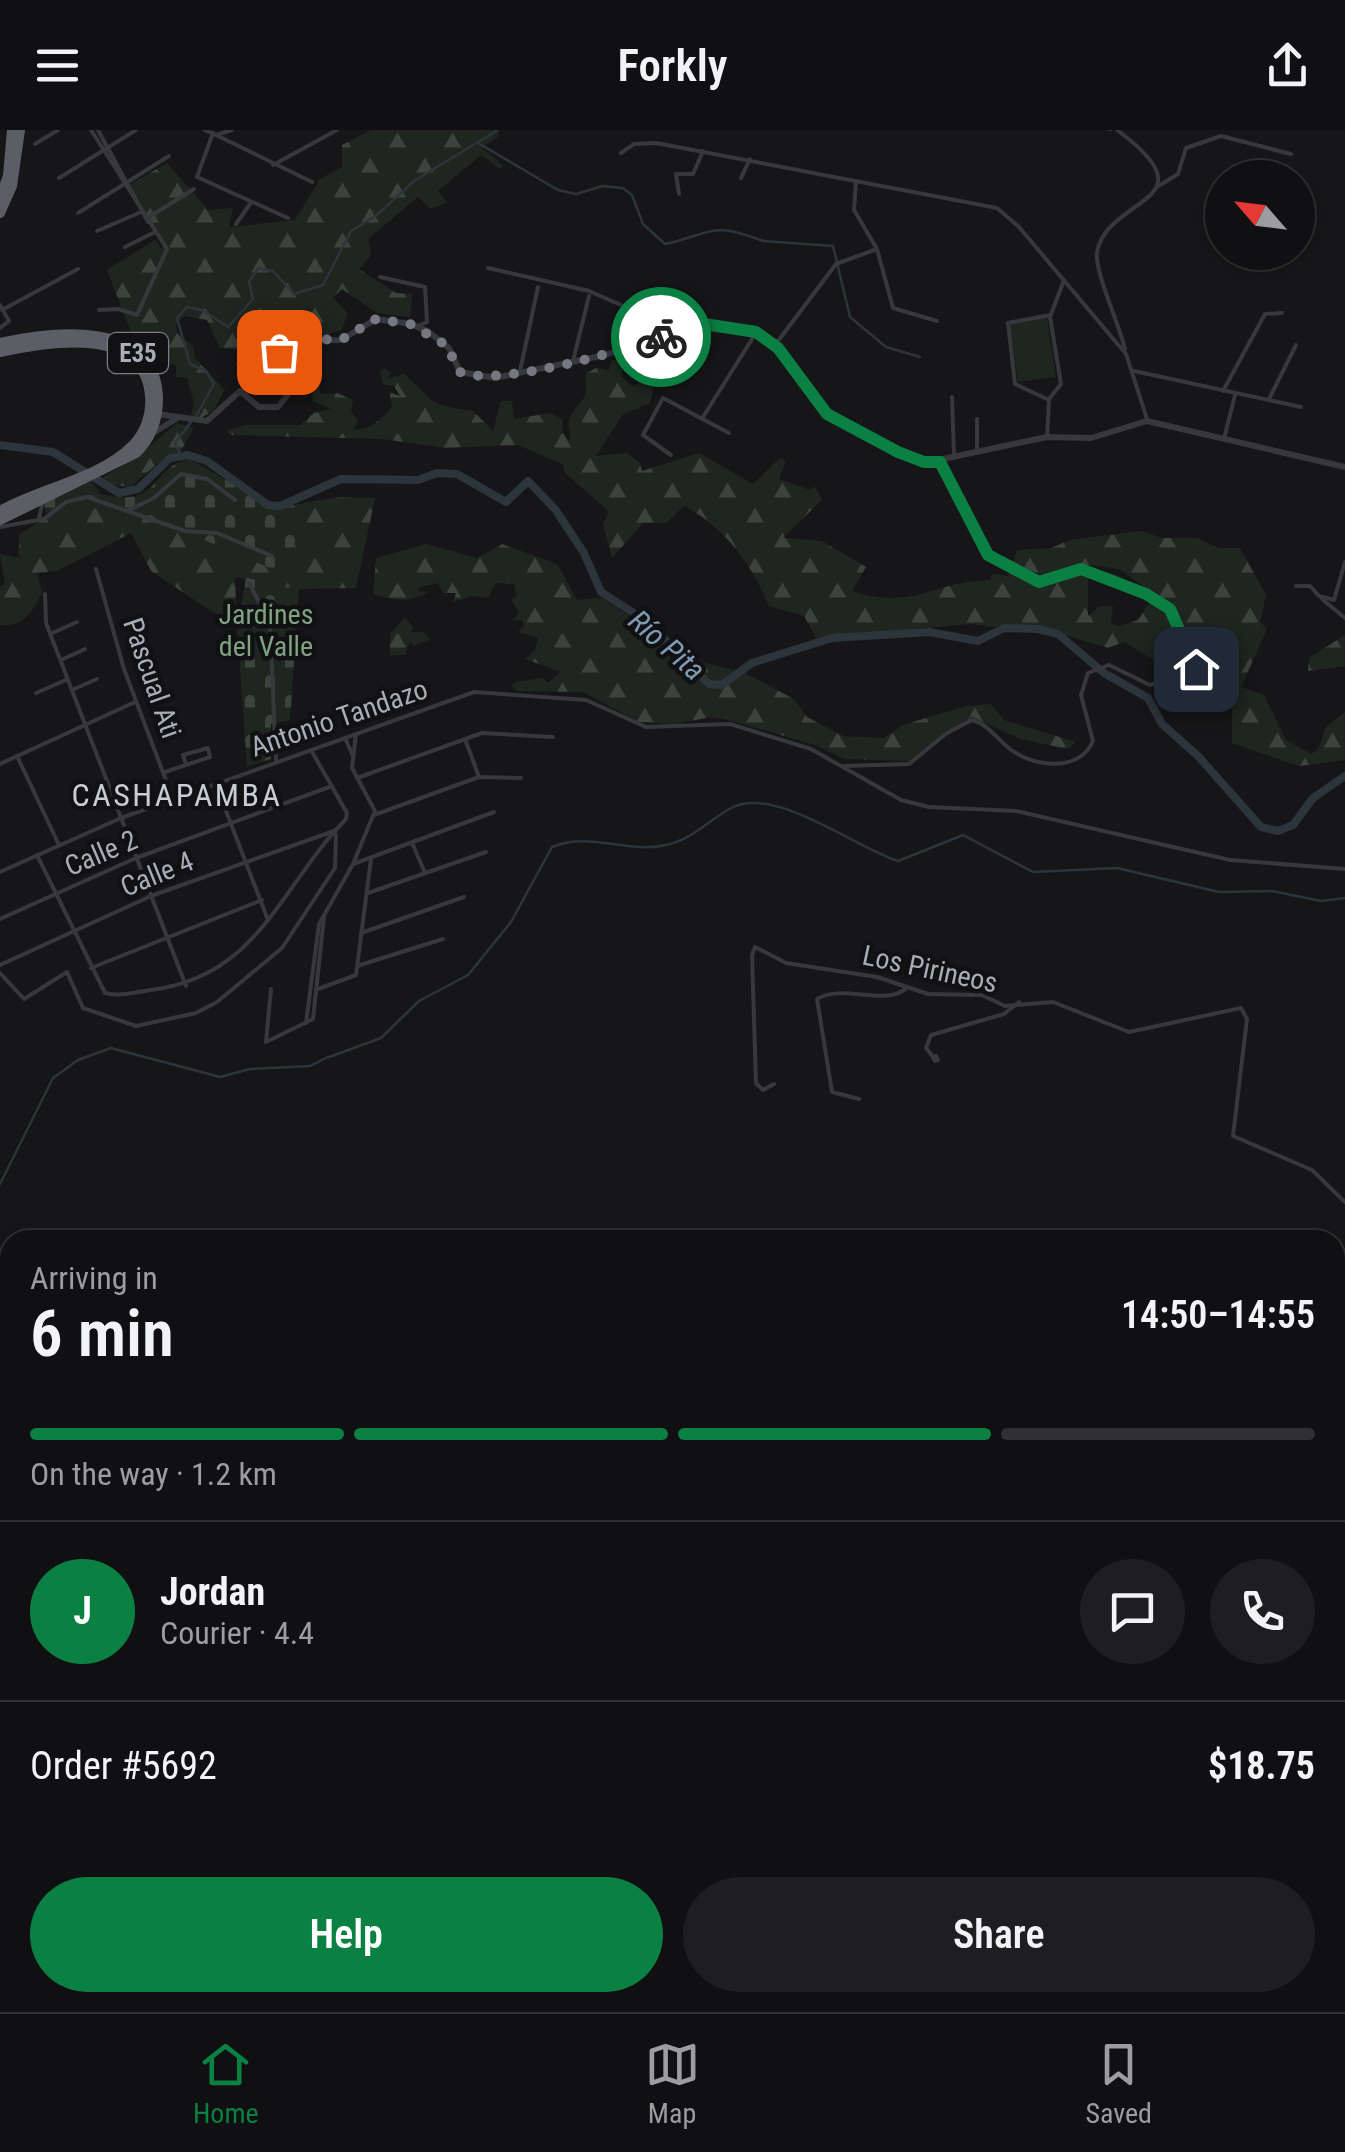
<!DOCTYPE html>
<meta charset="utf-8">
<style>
:root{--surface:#101012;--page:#1e1e20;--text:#f1f3f6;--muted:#9c9d9f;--line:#303032;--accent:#0b8043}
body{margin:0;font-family:"Roboto Condensed",sans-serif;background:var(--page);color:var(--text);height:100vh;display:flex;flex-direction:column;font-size:38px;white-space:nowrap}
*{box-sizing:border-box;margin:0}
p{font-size:32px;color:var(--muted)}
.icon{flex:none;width:55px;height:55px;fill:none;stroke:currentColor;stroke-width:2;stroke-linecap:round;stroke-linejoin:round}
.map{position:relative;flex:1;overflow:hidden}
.details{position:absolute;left:0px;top:1100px;width:1345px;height:782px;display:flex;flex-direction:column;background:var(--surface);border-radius:30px 30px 0 0;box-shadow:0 2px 8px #0004,0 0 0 2px var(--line)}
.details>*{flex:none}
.needle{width:65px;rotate:298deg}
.controls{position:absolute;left:1205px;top:30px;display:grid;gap:20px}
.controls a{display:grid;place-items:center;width:110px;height:110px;border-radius:50%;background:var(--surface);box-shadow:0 2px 8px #0004,0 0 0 2px var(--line);font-size:50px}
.pin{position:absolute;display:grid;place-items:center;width:85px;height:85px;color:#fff;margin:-42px;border-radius:20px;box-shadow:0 5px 15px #0006}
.courier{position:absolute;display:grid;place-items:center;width:100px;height:100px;margin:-50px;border:8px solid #0b8043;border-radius:50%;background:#fff;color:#222;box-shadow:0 2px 12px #0007}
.summary em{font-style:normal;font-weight:600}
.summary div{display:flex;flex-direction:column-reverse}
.summary{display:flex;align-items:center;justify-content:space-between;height:170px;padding:0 30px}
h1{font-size:65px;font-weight:600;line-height:75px}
.bar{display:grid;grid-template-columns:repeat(4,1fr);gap:15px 10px;align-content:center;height:120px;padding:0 30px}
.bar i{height:12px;border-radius:8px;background:var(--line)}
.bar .active{background:var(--accent)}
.bar p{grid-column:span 4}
.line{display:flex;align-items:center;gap:25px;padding:0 30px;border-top:2px solid var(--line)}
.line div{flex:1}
.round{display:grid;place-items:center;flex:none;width:105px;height:105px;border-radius:52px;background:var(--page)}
.button{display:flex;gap:20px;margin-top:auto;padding:20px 30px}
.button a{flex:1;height:115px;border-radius:60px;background:var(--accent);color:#fff;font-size:40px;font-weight:600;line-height:115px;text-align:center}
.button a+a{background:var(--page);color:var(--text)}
header{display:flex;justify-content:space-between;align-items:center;height:130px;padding:0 30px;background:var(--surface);font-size:45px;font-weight:600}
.dock{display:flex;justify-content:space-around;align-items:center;height:140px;border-top:2px solid var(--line);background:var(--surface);font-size:28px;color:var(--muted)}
.dock a{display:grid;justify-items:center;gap:5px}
.dock .active{color:var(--accent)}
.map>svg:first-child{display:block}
.grass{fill:url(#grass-tufts)}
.forest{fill:url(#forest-firs)}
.cemetery{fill:url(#cemetery-stones)}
.green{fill:#1e261f}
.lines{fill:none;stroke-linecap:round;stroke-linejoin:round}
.stream{stroke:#2c353c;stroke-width:2.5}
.river{stroke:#2c353c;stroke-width:8}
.minor{stroke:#37383d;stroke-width:4}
.tertiary{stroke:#37383d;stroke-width:6}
.secondary{stroke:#45474d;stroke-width:8}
.trunk{stroke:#5b5e65;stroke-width:10}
.done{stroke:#757880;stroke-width:10;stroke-dasharray:0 18}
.route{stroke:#0b8043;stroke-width:12}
.labels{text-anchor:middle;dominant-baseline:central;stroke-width:9;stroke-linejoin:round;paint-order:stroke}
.shield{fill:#111113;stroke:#7b7e86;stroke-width:2.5}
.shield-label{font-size:25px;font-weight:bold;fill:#a8adb8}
.park-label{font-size:28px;fill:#7fa381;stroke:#111113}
.street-label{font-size:28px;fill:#a8adb8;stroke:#111113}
.water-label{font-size:30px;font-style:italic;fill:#7f9bb3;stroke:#111113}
.quarter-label{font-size:32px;letter-spacing:2.5px;fill:#c9ccd4;stroke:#111113}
</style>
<header><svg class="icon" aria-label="menu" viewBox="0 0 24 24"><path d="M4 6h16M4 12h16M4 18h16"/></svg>Forkly<svg class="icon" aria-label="share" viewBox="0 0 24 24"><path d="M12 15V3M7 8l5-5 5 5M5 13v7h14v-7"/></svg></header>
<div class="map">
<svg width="1345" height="1882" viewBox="0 0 1345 1882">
<defs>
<pattern id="grass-tufts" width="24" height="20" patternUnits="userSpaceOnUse" patternTransform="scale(2.5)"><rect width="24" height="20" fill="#1e261f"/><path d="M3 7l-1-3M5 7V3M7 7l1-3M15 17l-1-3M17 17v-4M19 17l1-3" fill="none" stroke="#3c433d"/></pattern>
<pattern id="forest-firs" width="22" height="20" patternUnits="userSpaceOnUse" patternTransform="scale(2.5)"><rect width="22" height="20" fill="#1e261f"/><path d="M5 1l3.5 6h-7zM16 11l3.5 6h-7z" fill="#3c433d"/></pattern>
<pattern id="cemetery-stones" width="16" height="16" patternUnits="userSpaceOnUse" patternTransform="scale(2.5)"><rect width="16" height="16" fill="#1e261f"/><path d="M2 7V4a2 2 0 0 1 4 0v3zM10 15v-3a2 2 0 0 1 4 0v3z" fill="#3c433d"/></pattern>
</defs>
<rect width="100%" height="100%" fill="#161618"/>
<polygon class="grass" points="1345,1478 1345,1574 1335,1570 1335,1495"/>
<g class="forest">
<polygon points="371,0 497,0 499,6 482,18 504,36 500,39 481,25 438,61 447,72 431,79 418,67 368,109 371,125 359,139 396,163 412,164 410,187 377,183 342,159 333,167 348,184 341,200 322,206 305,186 286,185 279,191 283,206 273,220 256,222 247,234 235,235 242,220 220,218 207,190 184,186 176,195 177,203 193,216 195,228 225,260 213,281 197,290 191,285 194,273 187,248 176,247 176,235 167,232 164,239 158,236 131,202 107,140 155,110 161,118 165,116 129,55 167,33 208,80 233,78 229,97 295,90 320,49 342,37 342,15"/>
<path d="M689 215 688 239 654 255 650 273 622 285 596 326 627 323 640 333 642 341 699 323 753 354 780 328 786 331 779 349 810 360 814 356 822 370 783 408 822 411 866 437 852 461C914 481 930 452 990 450L992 444 1008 446 1011 440 1041 454C1074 441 1100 432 1132 453L1135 465 1111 453 1109 447 1088 445V486L1100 476H1113L1111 493 1119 496 1138 490 1151 471 1149 460 1119 439 1081 434 1045 446 1013 434 1017 420 1051 418 1070 410 1141 401 1162 408H1197L1218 418H1240L1266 465 1260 492 1267 499 1241 557 1264 565 1286 610 1311 624 1318 620 1326 597 1345 582V630L1299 636 1232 613V574L1224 563 1159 557 1164 536 1124 512 1108 518 1068 506 970 494 816 508 804 486 769 476C752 435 724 396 684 376L666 393H643L612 428 603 394 609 381 565 343 562 334 518 315 445 318 383 309 230 305 227 301 244 295H300L314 283 331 279 313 271V260H297L291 242 296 240 300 225 309 223 321 264 337 263 353 270 351 281 358 290 354 300C370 300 382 289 392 277L389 262 400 266 394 256 383 254 380 241 386 239 391 243 387 249 404 244C437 274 427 274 473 281L493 301 501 271H512L514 289 550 283 563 290 562 302 569 311C573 301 565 297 570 288 583 264 589 273 585 244L596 238 609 240 612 230 622 232V247L632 256 670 238Z"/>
<polygon points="177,293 194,298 181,321 167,326 130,357 105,354 103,347 136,328"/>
<path d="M340 367 375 368 356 458 299 459 235 447 237 498 151 441 131 403 57 441 37 443 42 463C32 482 24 498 0 495V457L5 453 0 424 19 428V404C39 394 60 374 81 370 107 365 242 424 271 439L289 430 309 372Z"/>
<path d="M426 414 477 428 502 414 557 434 577 470 602 468 702 532 743 542 794 569 807 587 843 606 884 608 903 595 966 576 991 574 1004 590 1076 612 1068 619 1020 609 972 587 909 631 844 629 815 615 729 590 711 587 675 594 639 592 583 562 517 561 511 556 515 552 543 548 548 553 561 542 525 529 535 520 538 508 518 502 524 496 522 490 512 491 519 483 511 469 517 467 514 454 496 453 488 468 472 466 453 472 456 463H443L438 453 420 457 418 461 428 462C408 474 394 470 373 464L376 428Z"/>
<polygon points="405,487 413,497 411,502 423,502 430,509 414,516 410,512 405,525 390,525 390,504"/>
<polygon points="1345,505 1345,536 1308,541 1309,528"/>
</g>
<g class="cemetery">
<path d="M189 329 277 379 309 372 289 430 271 439C245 426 104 366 82 369 69 371 59 381 49 389L42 372 91 351 100 364C163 379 148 338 189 329Z"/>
<polygon points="246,448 299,459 290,590 271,594 271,629 247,637 237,498"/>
</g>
<g class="green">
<polygon points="1047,187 1056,247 1018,252 1009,193"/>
<polygon points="10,1533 10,1586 0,1588 0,1535"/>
</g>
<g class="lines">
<g class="stream">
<polyline points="1109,0 1111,0"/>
<path d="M478 13 558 60 576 64 603 56 623 58 632 65 643 94 665 114C714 103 711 91 763 111"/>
<polyline points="763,111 833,116 850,187 886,217 920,227"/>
<polyline points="196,286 214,254 206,241 190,234 177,188 187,177 202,180 228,197 253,169 249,152 258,138 273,141 294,164 323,155 351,101 377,85 414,51 498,0"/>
<polyline points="180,324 175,313 191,292"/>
<path d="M329 927 381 908 419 871 468 845 511 792 552 717C589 701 629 724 666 715 692 710 711 688 733 677 778 657 854 717 898 731L963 705 1033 742 1117 738 1219 762 1272 761 1321 771 1345 768"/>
<polyline points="0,1054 53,948 78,930 111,918 220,947 250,939 310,936 328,927"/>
<polyline points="0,1125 10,1136"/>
<polyline points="1335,1201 1343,1191 1345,1170"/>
<polyline points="0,1208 10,1182"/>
<polyline points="0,1526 10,1526"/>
<polyline points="0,1726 10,1729"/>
<polyline points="1335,1738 1345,1739"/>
<polyline points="774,1872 778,1882"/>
<polyline points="823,1882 842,1876 849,1882"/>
</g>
<polyline class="river" points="0,315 53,322 119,363 138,359 170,328 188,325 207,331 268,375 280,376 341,349 418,350 437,343 457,344 506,372 528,351 555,379 584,423 601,462 648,492 709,554 722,555 752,533 832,508 929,502 978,511 1004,498 1038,499 1058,504 1104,543 1148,568 1162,594 1198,626 1261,697 1278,701 1293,695 1313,668 1345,646"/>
<g class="minor">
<polyline points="91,0 167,119 137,185 118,179 99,180"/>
<polyline points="98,0 148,92"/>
<polyline points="205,0 216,5 232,0"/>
<path d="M1117 0C1216 73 1107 66 1097 122 1094 140 1119 194 1125 219"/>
<polyline points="213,3 197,47 288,88"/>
<polyline points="216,5 312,52"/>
<polyline points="35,14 58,0"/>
<polyline points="621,23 634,14 656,13 997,78 1019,97 1126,224 1147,289"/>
<polyline points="273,35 337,0"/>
<polyline points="59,48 136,0"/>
<polyline points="741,48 750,29"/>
<polyline points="1157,57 1178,44 1186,18 1221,6 1291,24"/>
<polyline points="679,64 676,44 693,44 703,21"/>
<polyline points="78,83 169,26"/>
<polyline points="149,87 194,59"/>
<polyline points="236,94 250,74"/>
<polyline points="97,101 141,82"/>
<polyline points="125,117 155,102"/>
<polyline points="877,119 893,178 937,191"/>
<polyline points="488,138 589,161 628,178 654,174 698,195"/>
<polyline points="380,147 425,157 427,192 418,196"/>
<polyline points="0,175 9,191 0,198"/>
<polyline points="2,180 78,139"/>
<polyline points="775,215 836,134 877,119 854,80 856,51"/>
<polyline points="573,231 589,166"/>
<polyline points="520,241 538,157"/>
<polyline points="1134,241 1301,277"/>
<polyline points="1223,261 1265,184 1282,183"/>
<polyline points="952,267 954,325"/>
<polyline points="1269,269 1296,215"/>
<polyline points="1049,270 1015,254 1008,193 1050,185"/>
<polyline points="703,287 754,206"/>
<polyline points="1047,307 1049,269 1061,254 1050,187 1064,150"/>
<polyline points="1224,309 1235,265"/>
<polyline points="977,319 977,289"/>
<polyline points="671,325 643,305 663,268 729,303"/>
<polyline points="129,380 154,368 181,344 207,349 235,370"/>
<polyline points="39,388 43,370"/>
<polyline points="0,397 44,389 66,372 87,367 185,401 217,403 272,426"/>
<polyline points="96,439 124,539 173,669"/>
<polyline points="249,453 270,493 276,632"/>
<polyline points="1296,456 1310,456 1319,466 1334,470 1345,432"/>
<polyline points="45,464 46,493 186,856"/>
<polyline points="1322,469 1345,488"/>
<polyline points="50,504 77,492"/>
<polyline points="61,530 85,519"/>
<polyline points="72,560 97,549"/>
<polyline points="36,563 68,549"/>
<polyline points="345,608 353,626"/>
<polyline points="465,609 479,647"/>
<polyline points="17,626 59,715"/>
<polyline points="0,634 135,572"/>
<path d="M844 636 909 634 947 603 972 590C988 594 997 609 1010 619 1033 637 1079 643 1093 611L1081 565 1088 543 1109 535 1150 555 1175 548 1198 554 1204 550 1165 475 1089 441H1069L1039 451 988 425 939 333"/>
<polyline points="165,642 210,627 208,618 183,625 186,635"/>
<polyline points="357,648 482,603 553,607"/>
<polyline points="216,655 268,790"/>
<polyline points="374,685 479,647 521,648"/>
<polyline points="413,715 425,743"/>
<path d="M37 725 105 863C119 867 136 862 151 860 259 846 279 758 346 689L347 683 311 620"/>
<polyline points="353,734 494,682"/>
<polyline points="0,742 121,688 474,562 586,570 646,597 730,594 811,619 901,670 929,677 1016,681 1230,730 1345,739"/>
<polyline points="368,763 486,722"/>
<polyline points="0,789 136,728 332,656"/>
<polyline points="361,803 464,767"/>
<polyline points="0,835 151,766 334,701 336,706 335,738 282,818 217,872 196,883 136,896 83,878 67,842 24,869 0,843"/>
<polyline points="357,836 443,809"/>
<polyline points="91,838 262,770"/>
<polyline points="271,859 266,912 313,889 324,787"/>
<polyline points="318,859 356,845 371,729"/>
<polyline points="306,893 319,794 353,734 375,681 352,638 356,604"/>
<polygon points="936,926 938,930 935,931 933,927"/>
<polyline points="933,927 926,918 931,905 1004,884 1019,872"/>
<polyline points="774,954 763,960 756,953 752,825 755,817 786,833 877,847 928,864 982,865 1005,876 1053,872 1129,902 1241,878 1247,889 1233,1006 1312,1040 1345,1072"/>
<path d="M859 969 832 962 817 869C845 853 885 878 908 857"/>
<polyline points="1335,1307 1345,1307"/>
<polyline points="0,1350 10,1352"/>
<polyline points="1335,1361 1345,1360"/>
<polyline points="1335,1414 1345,1414"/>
<polyline points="1335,1479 1345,1462"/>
<polyline points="1335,1601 1345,1605"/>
<polyline points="1335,1706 1345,1689"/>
<polyline points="0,1776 10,1775"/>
<polyline points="1335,1803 1345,1800"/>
<polyline points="0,1811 10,1807"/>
<polyline points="546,1872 548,1882"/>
<polyline points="556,1872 567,1882"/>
<polyline points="906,1872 925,1882"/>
<polyline points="705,1873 729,1881"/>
<polyline points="343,1875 345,1872"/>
<polyline points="678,1880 685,1882"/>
<polyline points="6,1882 10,1864"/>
<polyline points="66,1882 68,1872"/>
<polyline points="136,1882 141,1872"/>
<polyline points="183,1882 186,1872"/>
<polyline points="298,1882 306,1872"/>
<polyline points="375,1882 383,1872"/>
<polyline points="434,1882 444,1872"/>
<polyline points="701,1882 705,1872"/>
<polyline points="734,1882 738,1872"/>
<polyline points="1034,1882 1035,1872"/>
<polyline points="1150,1882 1153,1872"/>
<polyline points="1233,1882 1235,1872"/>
<polyline points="1316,1882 1345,1873"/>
</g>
<g class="tertiary">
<polyline points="157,284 207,291 240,261 259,277 278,277 290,262 272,228 289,211 341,210 376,189 411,194 429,202 449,218 460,242 495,248 605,225 694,195 715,194 762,206 778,218 824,282 924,333 1047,307 1091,308 1147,291 1345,337"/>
<polyline points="153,303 176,289"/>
<polyline points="1335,1269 1345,1268"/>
</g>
<g class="secondary">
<polyline points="0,1648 10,1644"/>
<polyline points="0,1654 10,1650"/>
</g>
<g class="trunk">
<polyline points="0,68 8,46 12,0"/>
<polyline points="0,83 12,56 20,0"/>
<path d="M0 213C53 201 156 189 158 268 158 290 152 308 136 323L0 390"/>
<path d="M0 222C47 212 145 194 150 266 152 284 145 303 132 316 99 349 40 358 0 381"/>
<polyline points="0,1364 10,1368"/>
<polyline points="528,1882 532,1872"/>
</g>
</g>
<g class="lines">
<path class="done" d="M279 222 292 208 341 210 376 189 410 194 446 215 460 242C495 258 622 221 661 207"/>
<polyline class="route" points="661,207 704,194 756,202 778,218 827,284 898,322 924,332 940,332 988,425 1039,452 1081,439 1146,464 1170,479 1196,539"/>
</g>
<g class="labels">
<rect class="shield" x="108" y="203" width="60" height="40" rx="8"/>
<g class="shield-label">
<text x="138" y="223">E35</text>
</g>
<g class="park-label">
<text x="266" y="484">Jardines<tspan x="266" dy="32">del Valle</tspan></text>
</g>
<g class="street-label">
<text transform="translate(152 548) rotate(71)">Pascual Ati</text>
<text transform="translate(339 588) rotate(-19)">Antonio Tandazo</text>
<text transform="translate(101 723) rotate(-23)">Calle 2</text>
<text transform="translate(157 744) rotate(-22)">Calle 4</text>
<text transform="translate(930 839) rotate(12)">Los Pirineos</text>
</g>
<g class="water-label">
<text transform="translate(667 515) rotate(41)">Río Pita</text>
</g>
<g class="quarter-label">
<text x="177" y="665">CASHAPAMBA</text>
</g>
</g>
</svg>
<div class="controls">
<a><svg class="needle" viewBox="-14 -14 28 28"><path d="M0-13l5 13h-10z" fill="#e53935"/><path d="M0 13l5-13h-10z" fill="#9c9d9f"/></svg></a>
</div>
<div class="pin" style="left:279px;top:222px;background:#ea580c"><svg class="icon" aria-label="bag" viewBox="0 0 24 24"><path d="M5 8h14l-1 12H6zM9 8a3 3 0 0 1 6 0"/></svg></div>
<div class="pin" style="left:1196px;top:539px;background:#1f2937"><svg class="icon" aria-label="home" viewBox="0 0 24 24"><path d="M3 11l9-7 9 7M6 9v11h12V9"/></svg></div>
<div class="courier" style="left:661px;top:207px"><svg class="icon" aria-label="bike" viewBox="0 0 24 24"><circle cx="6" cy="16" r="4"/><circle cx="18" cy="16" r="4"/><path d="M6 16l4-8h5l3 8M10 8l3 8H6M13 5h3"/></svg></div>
<section class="details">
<div class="summary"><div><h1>6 min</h1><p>Arriving in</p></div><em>14:50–14:55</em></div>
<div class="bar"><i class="active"></i><i class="active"></i><i class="active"></i><i></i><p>On the way · 1.2 km</p></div>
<div class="line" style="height:180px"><b class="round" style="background:var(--accent);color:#fff">J</b><div><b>Jordan</b><p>Courier · 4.4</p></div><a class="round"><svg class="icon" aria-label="chat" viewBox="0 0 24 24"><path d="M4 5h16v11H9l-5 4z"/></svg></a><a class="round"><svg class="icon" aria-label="phone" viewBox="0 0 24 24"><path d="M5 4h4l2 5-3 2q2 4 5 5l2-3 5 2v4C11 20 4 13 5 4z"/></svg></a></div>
<div class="line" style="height:130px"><div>Order #5692</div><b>$18.75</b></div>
<div class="button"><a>Help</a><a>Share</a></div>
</section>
</div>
<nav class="dock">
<a class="active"><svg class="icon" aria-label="home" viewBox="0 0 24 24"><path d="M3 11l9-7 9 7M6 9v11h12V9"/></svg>Home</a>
<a><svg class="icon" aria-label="map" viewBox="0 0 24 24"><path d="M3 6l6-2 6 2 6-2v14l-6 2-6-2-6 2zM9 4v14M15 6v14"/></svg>Map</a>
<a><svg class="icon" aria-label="saved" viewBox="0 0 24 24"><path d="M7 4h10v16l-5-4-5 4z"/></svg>Saved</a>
</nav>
